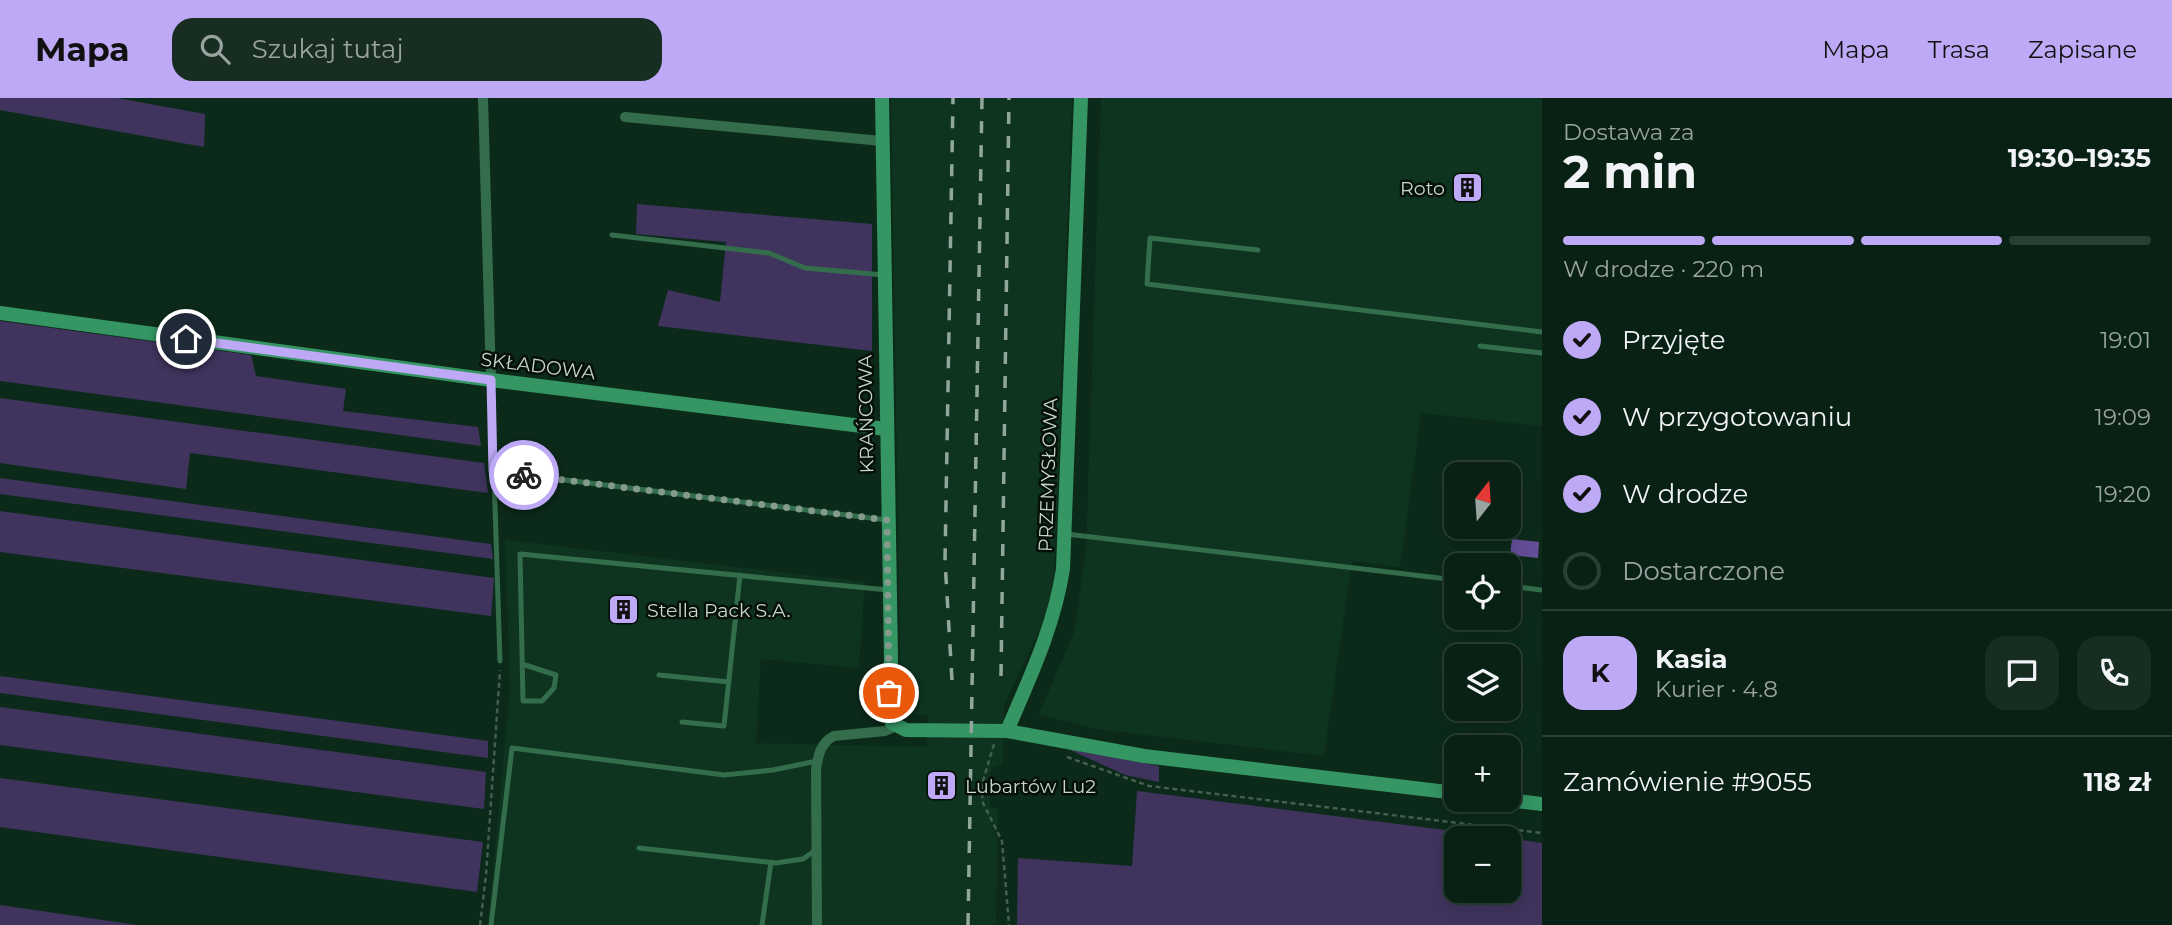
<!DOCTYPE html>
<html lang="pl">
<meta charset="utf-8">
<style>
:root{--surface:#092014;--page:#172d22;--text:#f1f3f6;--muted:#99a3a0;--line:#293e34;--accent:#bda9f5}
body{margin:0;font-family:Montserrat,sans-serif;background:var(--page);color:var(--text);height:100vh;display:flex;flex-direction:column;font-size:26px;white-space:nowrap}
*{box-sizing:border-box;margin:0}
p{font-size:23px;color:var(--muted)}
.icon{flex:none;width:38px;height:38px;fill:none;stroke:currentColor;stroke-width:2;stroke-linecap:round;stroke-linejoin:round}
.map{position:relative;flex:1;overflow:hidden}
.sheet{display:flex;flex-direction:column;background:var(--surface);width:630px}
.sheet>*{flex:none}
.needle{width:46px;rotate:17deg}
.buttons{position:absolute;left:1444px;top:364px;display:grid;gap:14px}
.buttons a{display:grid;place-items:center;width:77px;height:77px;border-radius:14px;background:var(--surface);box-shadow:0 4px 18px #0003,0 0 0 2px var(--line);font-size:35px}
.pin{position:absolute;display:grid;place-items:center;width:60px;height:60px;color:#fff;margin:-30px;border:4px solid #fff;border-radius:50%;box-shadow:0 2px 7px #0007}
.courier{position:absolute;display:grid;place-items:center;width:70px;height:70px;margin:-35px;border:5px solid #bda9f5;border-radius:50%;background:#fff;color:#222;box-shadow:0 2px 9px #0007}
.overview em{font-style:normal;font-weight:700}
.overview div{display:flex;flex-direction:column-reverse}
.overview{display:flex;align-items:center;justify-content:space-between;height:119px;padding:0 21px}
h1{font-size:46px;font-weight:700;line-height:52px}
.bar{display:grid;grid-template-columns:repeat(4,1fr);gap:10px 7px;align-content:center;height:84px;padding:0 21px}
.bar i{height:9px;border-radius:5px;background:var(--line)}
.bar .on{background:var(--accent)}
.bar p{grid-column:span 4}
.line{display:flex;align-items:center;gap:18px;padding:0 21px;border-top:2px solid var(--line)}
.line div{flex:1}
.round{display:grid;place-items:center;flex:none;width:74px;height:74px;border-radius:21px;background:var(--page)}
ol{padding:0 21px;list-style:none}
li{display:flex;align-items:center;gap:21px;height:77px}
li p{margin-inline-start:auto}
li .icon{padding:7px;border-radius:50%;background:var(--accent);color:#111;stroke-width:4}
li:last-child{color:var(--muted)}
li i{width:38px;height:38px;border:4px solid var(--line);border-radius:50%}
header{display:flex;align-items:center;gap:42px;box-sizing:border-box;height:98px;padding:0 35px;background:var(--accent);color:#111}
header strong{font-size:33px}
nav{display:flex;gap:38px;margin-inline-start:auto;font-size:24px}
.search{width:490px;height:63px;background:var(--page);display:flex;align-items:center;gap:18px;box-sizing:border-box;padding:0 24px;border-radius:21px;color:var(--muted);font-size:26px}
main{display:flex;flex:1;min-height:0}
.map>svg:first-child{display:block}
.built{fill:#0e3420}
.green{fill:#40345e}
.water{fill:#654e98}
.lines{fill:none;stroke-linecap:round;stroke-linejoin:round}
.path{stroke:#445e4f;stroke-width:2.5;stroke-dasharray:5 3.5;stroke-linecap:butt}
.lane{stroke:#346d4c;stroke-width:5}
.street{stroke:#346d4c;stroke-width:10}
.secondary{stroke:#359663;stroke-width:14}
.rail{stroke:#92a79b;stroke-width:3.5;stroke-dasharray:12 12;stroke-linecap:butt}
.done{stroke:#849a8d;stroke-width:7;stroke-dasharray:0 12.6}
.route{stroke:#bda9f5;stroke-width:9}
.labels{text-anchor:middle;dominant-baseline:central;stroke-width:5;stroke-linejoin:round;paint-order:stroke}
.poi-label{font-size:19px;fill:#c5d6cb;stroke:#050f08;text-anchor:start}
.street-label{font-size:19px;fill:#c5d6cb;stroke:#050f08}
</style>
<header>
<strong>Mapa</strong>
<div class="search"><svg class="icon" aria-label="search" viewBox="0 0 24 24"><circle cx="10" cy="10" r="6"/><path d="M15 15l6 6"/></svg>Szukaj tutaj</div>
<nav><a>Mapa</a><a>Trasa</a><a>Zapisane</a></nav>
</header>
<main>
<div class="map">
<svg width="1542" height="827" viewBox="0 0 1542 827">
<rect width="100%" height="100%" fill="#0c2a1a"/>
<g class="built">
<polygon points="891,0 1072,0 1054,484 1043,524 1004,607 1003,666 993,669 991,674 990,710 998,711 996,827 488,827 510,590 505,442 865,484 859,570 761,561 756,645 927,649 928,617 901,616"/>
<polygon points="1101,0 1542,0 1542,328 1421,315 1400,469 1352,463 1324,658 1096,631 1039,616 1074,535 1086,452"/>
</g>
<g class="green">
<polygon points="0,0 117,0 205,16 204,49 0,12"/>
<polygon points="637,106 872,126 872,253 658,228 668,192 720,204 726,144 636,136"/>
<polygon points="0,223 251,257 256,278 346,291 343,313 478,329 481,348 0,283"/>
<polygon points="0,300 484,365 488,395 190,355 186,391 0,365"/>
<polygon points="0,380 491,446 493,461 0,396"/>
<polygon points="0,413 494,480 491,518 0,454"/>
<polygon points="0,578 488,643 488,660 0,595"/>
<polygon points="0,609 486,674 484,711 0,647"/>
<polygon points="1068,651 1159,668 1159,684 1125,677"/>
<polygon points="0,680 483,744 477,794 0,729"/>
<polygon points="1137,693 1508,740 1456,740 1456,793 1508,793 1508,740 1542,745 1542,827 1017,827 1018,760 1132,768"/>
<polygon points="0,807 137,827 0,827"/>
</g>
<polygon class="water" points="1512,441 1539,444 1538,460 1510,457"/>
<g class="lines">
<g class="path">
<polyline points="994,646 983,683 982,703 1002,743 1009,827"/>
<polyline points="1067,659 1149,688 1542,735"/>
<polyline points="480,827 486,777 500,572"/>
</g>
<g class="lane">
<polyline points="612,137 769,155 805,170 884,177"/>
<polyline points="1258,152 1150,140 1147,186 1542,234"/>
<polyline points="1480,248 1542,255"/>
<polyline points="491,283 500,563"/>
<polyline points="493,373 887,422"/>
<polyline points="1066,436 1456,482"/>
<polyline points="1508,488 1542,492"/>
<polyline points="522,566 556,577 554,590 542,603 523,603 520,456 888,492"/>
<polyline points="659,577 729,584"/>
<polyline points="682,624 724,628 740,477"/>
<polyline points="639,750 776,765 803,761 817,751"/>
<polyline points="491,827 512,650 724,677 773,672 817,663"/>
<polyline points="762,827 771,764"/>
</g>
<g class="street">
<polyline points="483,0 491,282"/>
<polyline points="625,19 882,43"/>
<path d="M817 827 816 672C818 658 820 645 834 638L885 633 896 628"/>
</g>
<g class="secondary">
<polyline points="882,0 892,625 906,632 1007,633 1144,658 1456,695"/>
<polyline points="0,215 491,282 886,331"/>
<path d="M1007 633C1030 579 1054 529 1063 471L1081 0"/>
<polyline points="1508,702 1542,706"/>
</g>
<g class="rail">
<polyline points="1001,578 1009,0"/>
<polyline points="952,582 945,463 953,0"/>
<polyline points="968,827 982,0"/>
</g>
</g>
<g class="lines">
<polyline class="done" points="524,377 887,422 889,595"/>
<polyline class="route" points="186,241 491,282 493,373 524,377"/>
</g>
<defs>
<symbol id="building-square" viewBox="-11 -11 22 22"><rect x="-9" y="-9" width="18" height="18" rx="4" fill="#bda9f5" stroke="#050f08"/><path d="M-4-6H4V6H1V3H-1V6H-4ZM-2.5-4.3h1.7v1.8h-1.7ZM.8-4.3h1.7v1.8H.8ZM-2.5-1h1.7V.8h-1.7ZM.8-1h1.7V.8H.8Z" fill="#111"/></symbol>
</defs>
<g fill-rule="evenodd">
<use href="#building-square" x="1450" y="72" width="35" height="35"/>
<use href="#building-square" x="606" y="494" width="35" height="35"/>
<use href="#building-square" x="924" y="670" width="35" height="35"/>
</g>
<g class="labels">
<g class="poi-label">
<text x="1445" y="90" text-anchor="end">Roto</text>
<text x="647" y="512">Stella Pack S.A.</text>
<text x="965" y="688">Lubartów Lu2</text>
</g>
<g class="street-label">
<text transform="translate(538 268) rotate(7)">SKŁADOWA</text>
<text transform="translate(866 316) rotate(-91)">KRAŃCOWA</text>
<text transform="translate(1048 377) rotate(-88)">PRZEMYSŁOWA</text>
</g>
</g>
</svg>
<div class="buttons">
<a><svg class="needle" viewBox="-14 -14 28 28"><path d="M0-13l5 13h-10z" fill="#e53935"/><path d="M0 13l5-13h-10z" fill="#99a3a0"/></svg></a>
<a><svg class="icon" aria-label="locate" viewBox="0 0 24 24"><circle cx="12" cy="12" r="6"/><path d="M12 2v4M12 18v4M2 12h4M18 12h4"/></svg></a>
<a><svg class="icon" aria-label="layers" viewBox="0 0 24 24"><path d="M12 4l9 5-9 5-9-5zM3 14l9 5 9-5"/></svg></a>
<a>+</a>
<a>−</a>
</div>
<div class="pin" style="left:889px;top:595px;background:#ea580c"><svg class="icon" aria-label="bag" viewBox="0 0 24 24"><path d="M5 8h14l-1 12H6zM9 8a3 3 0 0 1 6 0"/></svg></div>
<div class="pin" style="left:186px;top:241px;background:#1f2937"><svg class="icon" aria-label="home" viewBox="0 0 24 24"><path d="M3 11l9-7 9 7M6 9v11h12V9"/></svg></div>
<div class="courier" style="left:524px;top:377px"><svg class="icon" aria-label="bike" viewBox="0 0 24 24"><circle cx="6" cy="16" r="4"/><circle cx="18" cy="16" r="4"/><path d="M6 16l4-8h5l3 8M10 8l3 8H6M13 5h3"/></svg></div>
</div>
<section class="sheet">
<div class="overview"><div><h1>2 min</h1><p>Dostawa za</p></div><em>19:30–19:35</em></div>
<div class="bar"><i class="on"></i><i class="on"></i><i class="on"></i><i></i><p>W drodze · 220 m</p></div>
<ol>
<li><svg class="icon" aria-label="check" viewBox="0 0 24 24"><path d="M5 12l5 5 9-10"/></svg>Przyjęte<p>19:01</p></li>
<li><svg class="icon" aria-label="check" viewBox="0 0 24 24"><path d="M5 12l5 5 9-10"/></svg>W przygotowaniu<p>19:09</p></li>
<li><svg class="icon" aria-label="check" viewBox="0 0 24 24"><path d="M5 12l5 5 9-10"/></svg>W drodze<p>19:20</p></li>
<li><i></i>Dostarczone</li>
</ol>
<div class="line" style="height:126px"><b class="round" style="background:var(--accent);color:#111">K</b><div><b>Kasia</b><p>Kurier · 4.8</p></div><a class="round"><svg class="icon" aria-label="chat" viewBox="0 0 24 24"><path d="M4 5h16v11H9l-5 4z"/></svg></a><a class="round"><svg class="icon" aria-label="phone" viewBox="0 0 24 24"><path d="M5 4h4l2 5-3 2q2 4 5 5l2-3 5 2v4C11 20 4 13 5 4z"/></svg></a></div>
<div class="line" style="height:91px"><div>Zamówienie #9055</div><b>118 zł</b></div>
</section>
</main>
